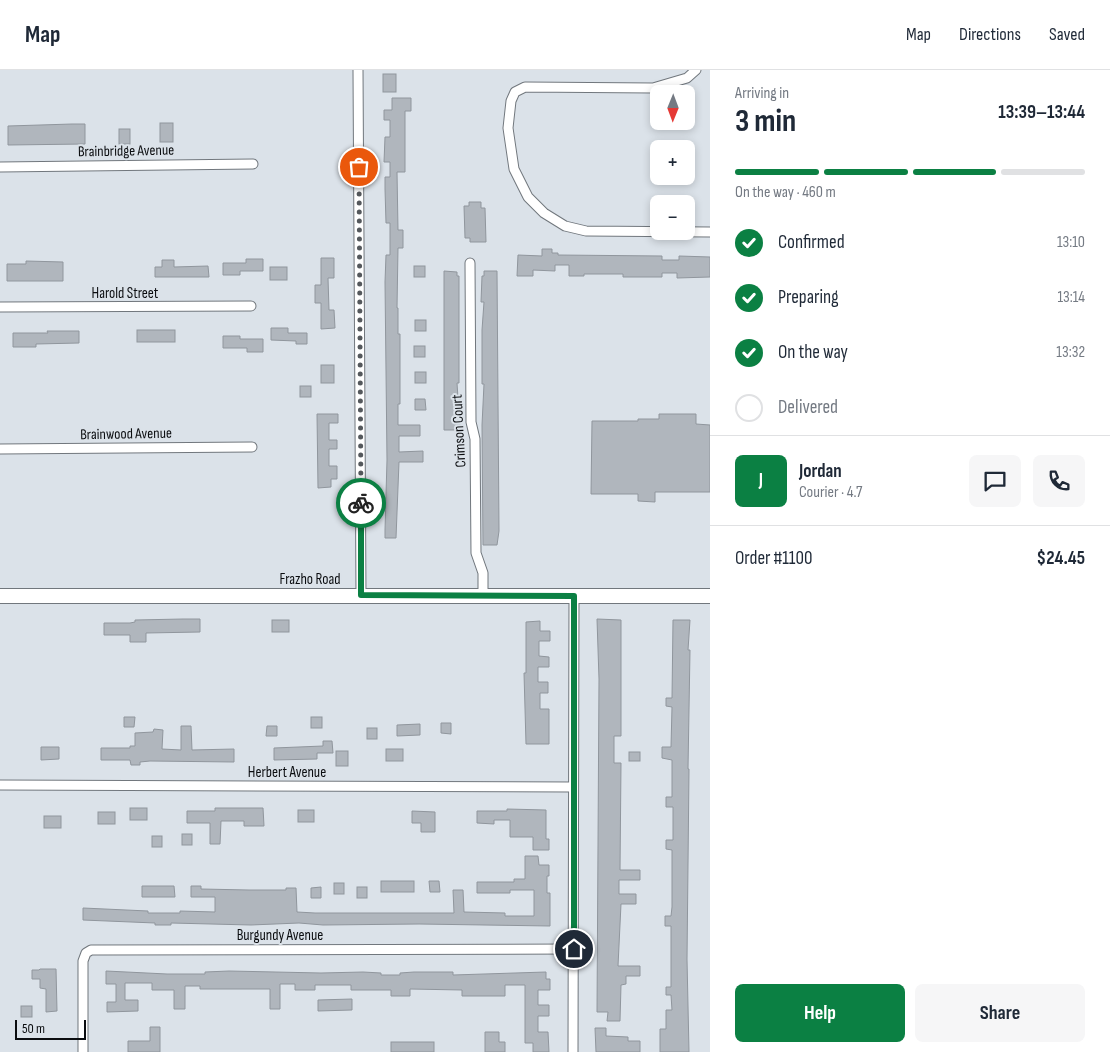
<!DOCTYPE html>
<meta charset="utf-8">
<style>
:root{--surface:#fff;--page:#f6f6f7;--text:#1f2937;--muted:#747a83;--line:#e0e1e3;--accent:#0b8043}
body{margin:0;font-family:"Sofia Sans Condensed",sans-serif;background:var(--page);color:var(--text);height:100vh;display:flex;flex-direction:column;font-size:19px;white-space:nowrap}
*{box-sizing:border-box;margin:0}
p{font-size:16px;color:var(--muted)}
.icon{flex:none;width:28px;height:28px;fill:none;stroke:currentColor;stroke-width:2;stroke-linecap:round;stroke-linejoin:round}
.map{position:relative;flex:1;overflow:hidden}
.sheet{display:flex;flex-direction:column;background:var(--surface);width:400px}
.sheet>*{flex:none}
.needle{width:32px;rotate:181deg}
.controls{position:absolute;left:650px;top:15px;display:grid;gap:10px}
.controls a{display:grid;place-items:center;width:45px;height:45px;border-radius:8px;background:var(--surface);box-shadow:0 2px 8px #0003;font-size:25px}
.scale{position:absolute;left:15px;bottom:12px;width:71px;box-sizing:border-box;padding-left:5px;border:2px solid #0b0d10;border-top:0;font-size:14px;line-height:18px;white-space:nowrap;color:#0b0d10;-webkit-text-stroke:4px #dbe2e9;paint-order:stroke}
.pin{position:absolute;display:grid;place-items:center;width:42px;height:42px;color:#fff;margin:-21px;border:2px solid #fff;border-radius:50%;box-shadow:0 1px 5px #0007}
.courier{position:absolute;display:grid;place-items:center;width:50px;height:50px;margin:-25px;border:4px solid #0b8043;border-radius:50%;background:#fff;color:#222;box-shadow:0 1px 6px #0007}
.overview em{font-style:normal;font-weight:700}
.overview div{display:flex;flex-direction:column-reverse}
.overview{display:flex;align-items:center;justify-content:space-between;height:85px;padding:0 25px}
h1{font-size:32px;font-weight:700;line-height:38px}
.bar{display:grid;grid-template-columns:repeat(4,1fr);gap:8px 5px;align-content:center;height:60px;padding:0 25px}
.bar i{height:6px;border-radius:4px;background:var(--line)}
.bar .current{background:var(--accent)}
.bar p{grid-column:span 4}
.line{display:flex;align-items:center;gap:12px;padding:0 25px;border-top:1px solid var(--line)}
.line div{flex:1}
.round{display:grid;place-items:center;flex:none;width:52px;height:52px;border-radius:8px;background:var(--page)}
ol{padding:0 25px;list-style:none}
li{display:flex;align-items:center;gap:15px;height:55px}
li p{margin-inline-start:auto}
li .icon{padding:5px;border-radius:50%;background:var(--accent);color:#fff;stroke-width:4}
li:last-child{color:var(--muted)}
li i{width:28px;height:28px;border:2px solid var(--line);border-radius:50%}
.cta{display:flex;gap:10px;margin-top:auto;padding:10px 25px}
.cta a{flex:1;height:58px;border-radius:8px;background:var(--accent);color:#fff;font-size:20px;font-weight:700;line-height:58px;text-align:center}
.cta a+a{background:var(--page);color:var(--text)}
header{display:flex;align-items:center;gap:30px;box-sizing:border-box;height:70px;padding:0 25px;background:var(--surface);border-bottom:1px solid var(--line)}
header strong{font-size:24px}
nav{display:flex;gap:28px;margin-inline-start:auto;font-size:18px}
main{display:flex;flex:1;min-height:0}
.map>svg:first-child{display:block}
.building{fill:#b0b6bd;stroke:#90969d}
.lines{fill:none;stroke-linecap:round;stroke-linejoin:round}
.street-casing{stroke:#71777d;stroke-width:11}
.secondary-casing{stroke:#71777d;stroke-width:16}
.street{stroke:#fff;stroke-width:9}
.secondary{stroke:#fff;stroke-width:14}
.done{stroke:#54585c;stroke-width:5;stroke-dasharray:0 9}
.route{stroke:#0b8043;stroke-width:6}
.labels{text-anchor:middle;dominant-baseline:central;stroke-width:4;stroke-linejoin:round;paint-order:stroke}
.street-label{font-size:15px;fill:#0b0d10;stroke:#dbe2e9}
</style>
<header>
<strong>Map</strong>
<nav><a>Map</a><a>Directions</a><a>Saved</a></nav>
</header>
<main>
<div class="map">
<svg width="710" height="982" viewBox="0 0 710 982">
<rect width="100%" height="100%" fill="#dbe2e9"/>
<g class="building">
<rect x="383" y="4" width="13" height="18"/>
<polygon points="392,28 411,28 411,41 405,41 405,102 397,102 398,160 403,160 403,178 398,178 397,238 398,238 398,264 400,264 400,334 398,334 398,355 420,355 420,366 399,366 399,382 423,381 423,392 399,392 396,468 385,468 385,460 387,390 385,212 386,185 390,185 390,153 386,153 385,119 385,107 390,107 390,92 384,92 385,67 390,67 390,50 384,50 384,40 392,40"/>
<rect x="160" y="53" width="13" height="19"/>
<polygon points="72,54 85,54 85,74 8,75 8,56"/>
<rect x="119" y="59" width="11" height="15"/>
<polygon points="469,132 481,132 481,138 485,138 486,172 470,172 470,168 465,168 464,136 469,136"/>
<polygon points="542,179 552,179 552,183 558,183 558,185 662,186 662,190 679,190 679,186 710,187 710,207 677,208 677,203 662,203 662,207 623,207 623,204 584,204 584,206 569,206 569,195 555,195 555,201 533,200 533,206 517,206 518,185 542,186"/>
<polygon points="321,188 334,188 334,208 328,208 329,240 334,240 335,258 321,259 321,233 315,233 315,215 321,215"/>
<polygon points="246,189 263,189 263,201 240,201 240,205 223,205 223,193 246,193"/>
<polygon points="162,190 174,190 174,197 208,196 209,207 155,207 155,197 162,197"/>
<polygon points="26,191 63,192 63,211 7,211 7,194 26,194"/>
<rect x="414" y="196" width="11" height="11"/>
<rect x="270" y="197" width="17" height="13"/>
<polygon points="444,201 457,202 457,206 459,206 459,313 457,313 458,328 460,328 460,355 457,355 457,360 444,360"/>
<polygon points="484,201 497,201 499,461 497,475 483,475 482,355 484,314 482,314 482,260 484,232 481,232 482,206 484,206"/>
<rect x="415" y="250" width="11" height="11"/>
<polygon points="271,258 288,258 288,263 307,263 307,274 296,274 296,271 271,270"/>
<rect x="137" y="260" width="38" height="12"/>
<polygon points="47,261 79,261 79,273 36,274 36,277 13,277 13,263 48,263"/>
<polygon points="223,266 240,266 240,269 263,269 263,282 247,282 247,278 223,278"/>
<rect x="414" y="276" width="11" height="11"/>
<rect x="321" y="295" width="13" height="18"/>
<rect x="415" y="302" width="11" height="11"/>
<rect x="300" y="316" width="11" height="11"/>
<polygon points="415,329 425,329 426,340 415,340"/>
<polygon points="317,344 338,344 338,353 329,353 329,370 337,370 337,379 329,379 329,396 337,396 337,409 331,409 331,417 318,418"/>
<polygon points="659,344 696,344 696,354 710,355 710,422 655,422 655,432 638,431 638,424 591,424 592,351 638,351 638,349 659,349"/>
<polygon points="183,549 200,549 200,562 146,563 146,572 130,572 130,565 104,565 104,553 130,553 135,552 135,550"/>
<polygon points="597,549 621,550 621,666 614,666 614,693 621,693 620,800 640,800 640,810 619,810 619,824 636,824 636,834 621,834 618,896 640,896 640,906 626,906 626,914 621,915 620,951 607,951 608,942 597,942 599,609"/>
<rect x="272" y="550" width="17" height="12"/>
<polygon points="673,550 690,550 688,580 690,580 688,699 689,699 687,889 689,982 660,982 660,959 666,959 666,940 672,940 671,925 666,925 666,917 671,917 671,856 665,856 665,846 671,846 672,837 672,780 666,779 666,770 673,770 673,737 666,737 666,727 672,727 672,690 662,688 662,677 671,677 672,637 666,636 666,628 672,628"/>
<polygon points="540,551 540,561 550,561 550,571 539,571 539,586 549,587 549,597 538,597 538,612 548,612 548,623 540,623 540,639 549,639 549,674 526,674 524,603 526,603 526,552"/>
<polygon points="124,647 135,647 134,657 124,657"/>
<rect x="311" y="647" width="11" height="11"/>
<polygon points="441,653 451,653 451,664 441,663"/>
<polygon points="420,654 420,665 397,666 397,655"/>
<polygon points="181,656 191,656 192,680 234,679 234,692 150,691 140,692 140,695 131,695 130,690 101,690 101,678 130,678 130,676 135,676 135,663 153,662 154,659 163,660 162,679 181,680"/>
<polygon points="267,656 277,656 277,666 266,666"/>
<rect x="367" y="658" width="10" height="11"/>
<polygon points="323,671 332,671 333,683 317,683 317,689 274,690 274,678 323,676"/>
<polygon points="41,677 59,677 59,689 41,690"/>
<rect x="386" y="679" width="17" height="12"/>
<rect x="336" y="681" width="12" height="15"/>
<rect x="629" y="682" width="11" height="9"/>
<rect x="130" y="738" width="17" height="12"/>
<polygon points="215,738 263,738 264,756 244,756 244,751 221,751 220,774 210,774 210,753 187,753 187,741 215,741"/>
<polygon points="507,739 546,740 546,769 549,769 549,780 533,780 533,767 510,767 510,750 494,750 494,754 477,753 477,741 507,741"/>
<rect x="298" y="740" width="16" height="12"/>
<polygon points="412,741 435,742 435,762 421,762 421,753 412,753"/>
<rect x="98" y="742" width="17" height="12"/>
<rect x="44" y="746" width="17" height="12"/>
<rect x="182" y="764" width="10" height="11"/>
<rect x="152" y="766" width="10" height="11"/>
<polygon points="525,786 538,786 539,795 549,795 549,806 547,806 547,823 550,823 550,856 419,854 323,855 299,853 251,855 171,853 171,855 155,855 155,853 83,850 83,838 148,841 148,843 180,843 180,841 215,842 215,827 191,827 191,816 201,816 201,819 249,820 286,820 286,818 296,818 297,842 315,843 454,843 453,820 463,820 464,842 505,843 505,846 534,846 534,820 510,820 510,823 477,823 477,812 514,812 514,809 525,809"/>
<rect x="381" y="811" width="33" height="11"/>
<polygon points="429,811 439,811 440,822 430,822"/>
<rect x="334" y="813" width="10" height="11"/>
<polygon points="142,816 174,816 175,827 142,827"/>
<polygon points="321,817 321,828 311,828 311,818"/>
<rect x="357" y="817" width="10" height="11"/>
<polygon points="40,899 56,899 57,941 46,942 46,919 40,918 40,909 32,909 32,900 39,900"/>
<polygon points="106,901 167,904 205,904 205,902 229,901 321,903 363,902 381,903 381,905 400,905 400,903 414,902 453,902 453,905 546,902 546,909 550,909 550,920 538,920 538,935 549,935 549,946 538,946 538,962 548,962 549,982 533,982 533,973 525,973 525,915 505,915 505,926 462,926 462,920 410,919 410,926 391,926 391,920 351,920 351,915 315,915 315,920 295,920 295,914 280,914 280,939 270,939 270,919 200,919 200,916 185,916 185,939 174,939 174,920 152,920 152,913 125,913 125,930 138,930 138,941 107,942 107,932 116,932 116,914 106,914"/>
<polygon points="352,929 352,940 318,941 318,930"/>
<rect x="21" y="936" width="11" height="11"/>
<polygon points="150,957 160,957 160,982 128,982 128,971 150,971"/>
<polygon points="595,958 606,958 606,966 628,967 628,971 640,971 640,982 596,982"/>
<polygon points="485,962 499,962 499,972 505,972 505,982 485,982"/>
<rect x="391" y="972" width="43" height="10"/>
</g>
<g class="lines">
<defs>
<g id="street">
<polyline points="358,0 361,525"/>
<polyline points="696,0 687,8 653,18 525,17 515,22 511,31 508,58 514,99 528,127 544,143 565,156 586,161 710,162"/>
<polyline points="0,97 253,94"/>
<polyline points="470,193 471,352 475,369 476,483 483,503 483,525"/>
<polyline points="0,237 251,236"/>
<polyline points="0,379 252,377"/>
<polyline points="0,715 573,717"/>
<polyline points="83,982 83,891 86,883 91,880 574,879"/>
<polyline points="573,982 574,526"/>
</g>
<polyline id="secondary" points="0,526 710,526"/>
</defs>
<use href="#street" class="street-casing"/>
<use href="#secondary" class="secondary-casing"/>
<use href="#street" class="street"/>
<use href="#secondary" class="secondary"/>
</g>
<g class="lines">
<polyline class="done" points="359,97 361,433"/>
<polyline class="route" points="361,433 361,525 574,526 574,879"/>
</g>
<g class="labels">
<g class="street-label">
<text transform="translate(126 81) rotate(-1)">Brainbridge Avenue</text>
<text x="125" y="223">Harold Street</text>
<text transform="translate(459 361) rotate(-93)">Crimson Court</text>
<text transform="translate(126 364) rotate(-1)">Brainwood Avenue</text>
<text x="310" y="509">Frazho Road</text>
<text x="287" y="702">Herbert Avenue</text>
<text x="280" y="865">Burgundy Avenue</text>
</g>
</g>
</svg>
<div class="controls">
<a><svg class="needle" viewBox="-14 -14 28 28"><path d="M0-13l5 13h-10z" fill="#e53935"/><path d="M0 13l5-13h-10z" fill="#747a83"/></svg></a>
<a>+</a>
<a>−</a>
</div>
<div class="scale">50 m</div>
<div class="pin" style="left:359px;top:97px;background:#ea580c"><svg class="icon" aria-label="bag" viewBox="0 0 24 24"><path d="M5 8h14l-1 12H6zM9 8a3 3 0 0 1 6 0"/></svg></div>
<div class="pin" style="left:574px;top:879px;background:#1f2937"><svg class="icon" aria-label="home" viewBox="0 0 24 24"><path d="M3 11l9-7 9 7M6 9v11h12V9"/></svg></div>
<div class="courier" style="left:361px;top:433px"><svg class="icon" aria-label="bike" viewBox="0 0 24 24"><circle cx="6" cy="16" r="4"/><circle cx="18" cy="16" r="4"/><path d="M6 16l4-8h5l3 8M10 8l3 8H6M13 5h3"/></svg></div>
</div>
<section class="sheet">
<div class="overview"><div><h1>3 min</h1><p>Arriving in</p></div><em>13:39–13:44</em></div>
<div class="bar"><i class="current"></i><i class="current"></i><i class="current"></i><i></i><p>On the way · 460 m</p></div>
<ol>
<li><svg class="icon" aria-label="check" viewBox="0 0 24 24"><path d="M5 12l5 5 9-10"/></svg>Confirmed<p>13:10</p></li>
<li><svg class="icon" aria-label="check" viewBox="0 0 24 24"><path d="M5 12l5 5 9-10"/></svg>Preparing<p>13:14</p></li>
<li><svg class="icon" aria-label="check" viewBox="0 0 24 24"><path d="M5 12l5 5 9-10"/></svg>On the way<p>13:32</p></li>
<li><i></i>Delivered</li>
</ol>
<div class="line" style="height:90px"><b class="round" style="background:var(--accent);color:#fff">J</b><div><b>Jordan</b><p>Courier · 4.7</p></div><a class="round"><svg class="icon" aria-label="chat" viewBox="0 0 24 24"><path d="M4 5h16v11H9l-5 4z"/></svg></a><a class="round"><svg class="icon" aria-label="phone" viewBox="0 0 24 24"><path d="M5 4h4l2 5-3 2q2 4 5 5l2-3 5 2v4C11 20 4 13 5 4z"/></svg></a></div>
<div class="line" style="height:65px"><div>Order #1100</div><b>$24.45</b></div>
<div class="cta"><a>Help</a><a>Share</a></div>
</section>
</main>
